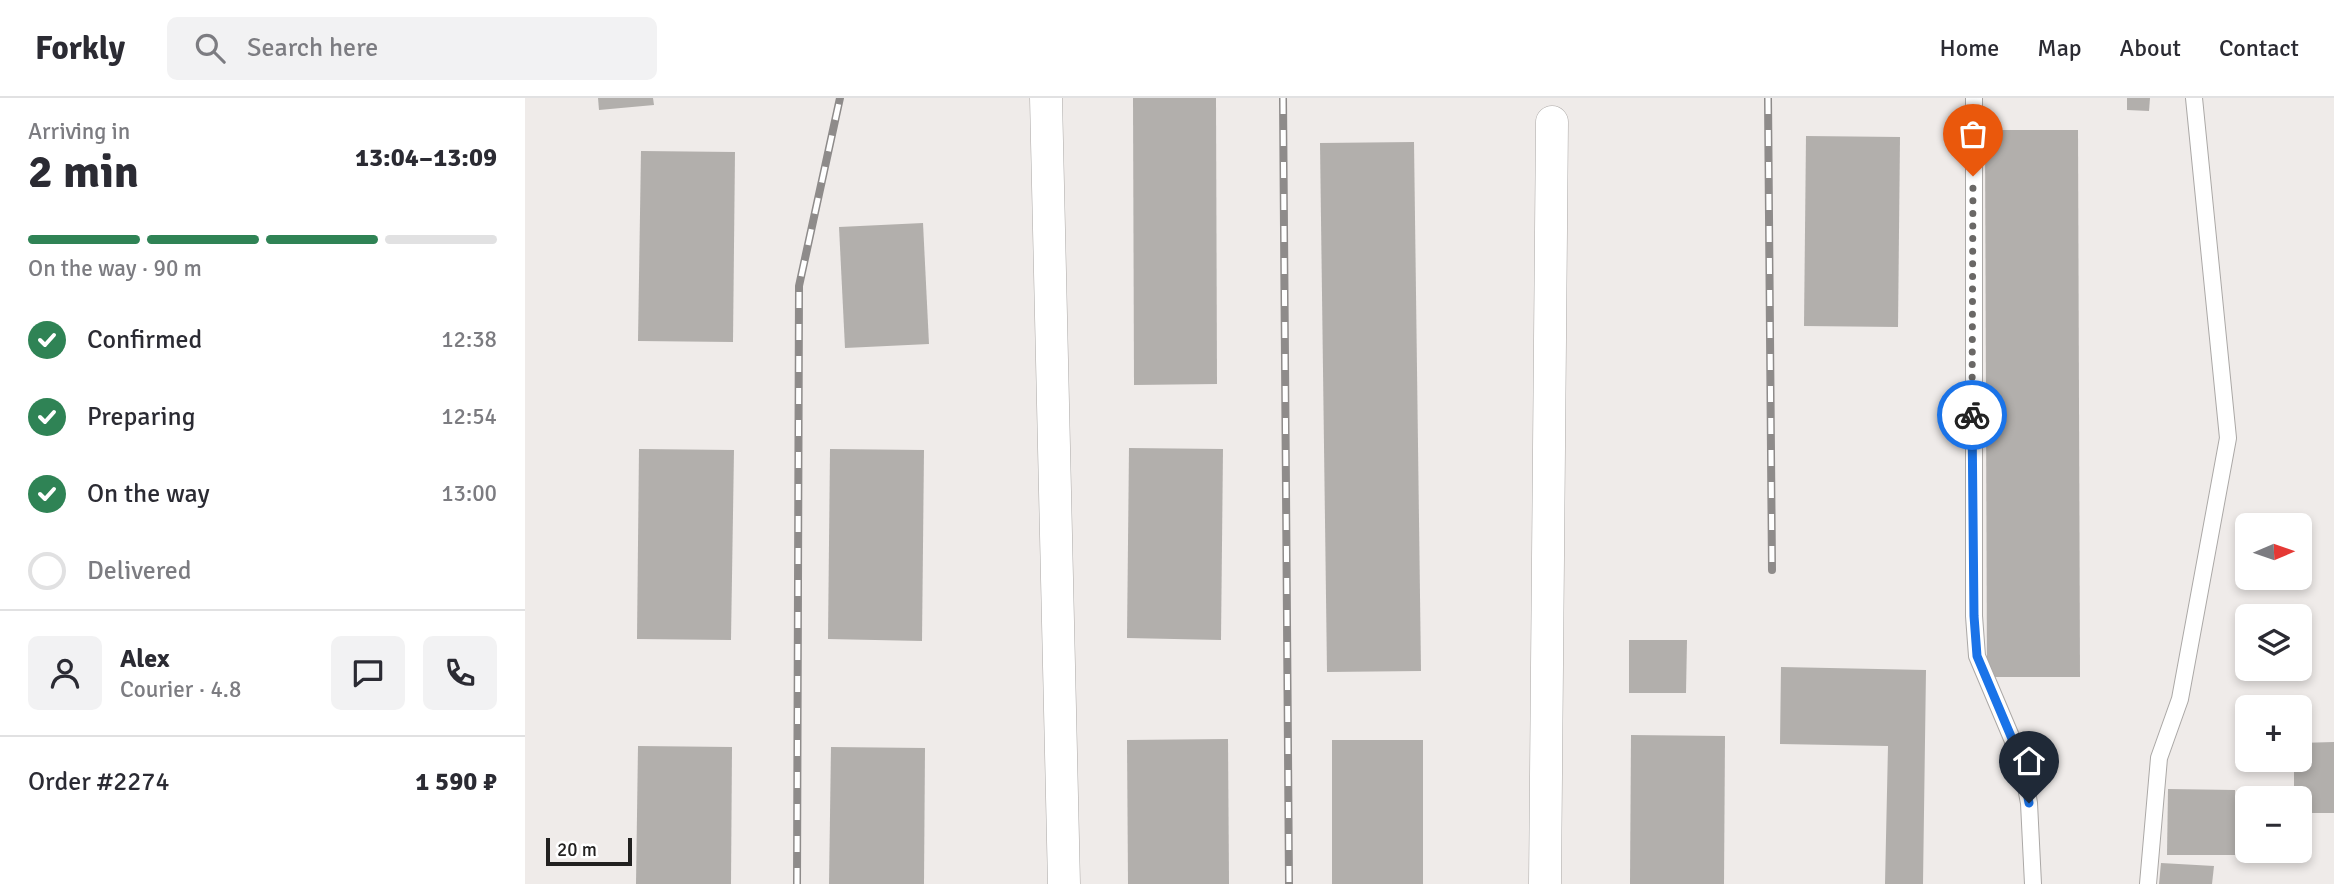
<!DOCTYPE html>
<meta charset="utf-8">
<style>
:root{--surface:#fff;--page:#f2f2f3;--text:#2b2b33;--muted:#7c7c81;--line:#e1e1e2;--accent:#2f8355}
body{margin:0;font-family:Signika,sans-serif;background:var(--page);color:var(--text);height:100vh;display:flex;flex-direction:column;font-size:26px;white-space:nowrap}
*{box-sizing:border-box;margin:0}
p{font-size:23px;color:var(--muted)}
.icon{flex:none;width:38px;height:38px;fill:none;stroke:currentColor;stroke-width:2;stroke-linecap:round;stroke-linejoin:round}
.map{position:relative;flex:1;overflow:hidden}
.sheet{display:flex;flex-direction:column;background:var(--surface);width:525px}
.sheet>*{flex:none}
.needle{width:46px;rotate:88deg}
.fabs{position:absolute;left:1710px;top:415px;display:grid;gap:14px}
.fabs a{display:grid;place-items:center;width:77px;height:77px;border-radius:10px;background:var(--surface);box-shadow:0 4px 10px #0003;font-size:35px}
.scale{position:absolute;left:21px;bottom:18px;width:86px;box-sizing:border-box;padding-left:7px;border:4px solid #222120;border-top:0;font-size:19px;line-height:24px;white-space:nowrap;color:#222120;-webkit-text-stroke:5px #fff;paint-order:stroke}
.pin{position:absolute;display:grid;place-items:center;width:60px;height:60px;color:#fff;margin:-72px -30px;border-radius:50% 50% 50% 0;rotate:-45deg;box-shadow:0 0 7px #0007}
.pin .icon{rotate:45deg}
.courier{position:absolute;display:grid;place-items:center;width:70px;height:70px;margin:-35px;border:5px solid #1a73e8;border-radius:50%;background:#fff;color:#222;box-shadow:0 2px 9px #0007}
.summary em{font-style:normal;font-weight:700}
.summary div{display:flex;flex-direction:column-reverse}
.summary{display:flex;align-items:center;justify-content:space-between;height:119px;padding:0 28px}
h1{font-size:46px;font-weight:700;line-height:52px}
.bar{display:grid;grid-template-columns:repeat(4,1fr);gap:10px 7px;align-content:center;height:84px;padding:0 28px}
.bar i{height:9px;border-radius:5px;background:var(--line)}
.bar .on{background:var(--accent)}
.bar p{grid-column:span 4}
.line{display:flex;align-items:center;gap:18px;padding:0 28px;border-top:2px solid var(--line)}
.line div{flex:1}
.round{display:grid;place-items:center;flex:none;width:74px;height:74px;border-radius:10px;background:var(--page)}
ol{padding:0 28px;list-style:none}
li{display:flex;align-items:center;gap:21px;height:77px}
li p{margin-inline-start:auto}
li .icon{padding:7px;border-radius:50%;background:var(--accent);color:#fff;stroke-width:4}
li:last-child{color:var(--muted)}
li i{width:38px;height:38px;border:4px solid var(--line);border-radius:50%}
header{display:flex;align-items:center;gap:42px;box-sizing:border-box;height:98px;padding:0 35px;background:var(--surface);border-bottom:2px solid var(--line)}
header strong{font-size:33px}
nav{display:flex;gap:38px;margin-inline-start:auto;font-size:24px}
.search{width:490px;height:63px;background:var(--page);display:flex;align-items:center;gap:18px;box-sizing:border-box;padding:0 24px;border-radius:10px;color:var(--muted);font-size:26px}
main{display:flex;flex:1;min-height:0}
.map>svg:first-child{display:block}
.building{fill:#b2afac}
.lines{fill:none;stroke-linecap:round;stroke-linejoin:round}
.service-casing{stroke:#aba8a6;stroke-width:18}
.minor-casing{stroke:#aba8a6;stroke-width:33}
.service{stroke:#fff;stroke-width:16}
.minor{stroke:#fff;stroke-width:32}
.rail-casing{stroke:#8e8b8a;stroke-width:8}
.rail{stroke:#fff;stroke-width:5;stroke-dasharray:16;stroke-linecap:butt}
.done{stroke:#6a6866;stroke-width:7;stroke-dasharray:0 12.6}
.route{stroke:#1a73e8;stroke-width:9}
</style>
<header>
<strong>Forkly</strong>
<div class="search"><svg class="icon" aria-label="search" viewBox="0 0 24 24"><circle cx="10" cy="10" r="6"/><path d="M15 15l6 6"/></svg>Search here</div>
<nav><a>Home</a><a>Map</a><a>About</a><a>Contact</a></nav>
</header>
<main>
<section class="sheet">
<div class="summary"><div><h1>2 min</h1><p>Arriving in</p></div><em>13:04–13:09</em></div>
<div class="bar"><i class="on"></i><i class="on"></i><i class="on"></i><i></i><p>On the way · 90 m</p></div>
<ol>
<li><svg class="icon" aria-label="check" viewBox="0 0 24 24"><path d="M5 12l5 5 9-10"/></svg>Confirmed<p>12:38</p></li>
<li><svg class="icon" aria-label="check" viewBox="0 0 24 24"><path d="M5 12l5 5 9-10"/></svg>Preparing<p>12:54</p></li>
<li><svg class="icon" aria-label="check" viewBox="0 0 24 24"><path d="M5 12l5 5 9-10"/></svg>On the way<p>13:00</p></li>
<li><i></i>Delivered</li>
</ol>
<div class="line" style="height:126px"><a class="round"><svg class="icon" aria-label="person" viewBox="0 0 24 24"><circle cx="12" cy="8" r="4"/><path d="M4 21q1-7 8-7t8 7"/></svg></a><div><b>Alex</b><p>Courier · 4.8</p></div><a class="round"><svg class="icon" aria-label="chat" viewBox="0 0 24 24"><path d="M4 5h16v11H9l-5 4z"/></svg></a><a class="round"><svg class="icon" aria-label="phone" viewBox="0 0 24 24"><path d="M5 4h4l2 5-3 2q2 4 5 5l2-3 5 2v4C11 20 4 13 5 4z"/></svg></a></div>
<div class="line" style="height:91px"><div>Order #2274</div><b>1 590 ₽</b></div>
</section>
<div class="map">
<svg width="1809" height="786" viewBox="0 0 1809 786">
<rect width="100%" height="100%" fill="#efebe9"/>
<g class="building">
<polygon points="73,0 128,0 129,7 74,12"/>
<polygon points="608,0 691,0 692,286 609,287"/>
<polygon points="1602,0 1625,0 1624,13 1602,12"/>
<polygon points="1460,32 1553,32 1555,579 1462,579"/>
<polygon points="1281,38 1375,39 1373,229 1279,228"/>
<polygon points="889,44 896,573 802,574 795,45"/>
<polygon points="116,53 210,54 208,244 113,243"/>
<polygon points="398,125 404,246 320,250 314,129"/>
<polygon points="604,350 698,351 696,542 602,540"/>
<polygon points="114,351 209,352 206,542 112,541"/>
<polygon points="305,351 399,352 397,543 303,541"/>
<polygon points="1104,542 1162,542 1161,595 1104,595"/>
<polygon points="1256,569 1401,572 1398,786 1360,786 1363,648 1255,646"/>
<polygon points="1106,637 1200,638 1199,786 1105,786"/>
<polygon points="703,641 704,786 603,786 602,642"/>
<rect x="807" y="642" width="91" height="144"/>
<polygon points="1809,644 1809,715 1774,715 1774,700 1769,700 1769,662 1774,662 1774,645"/>
<polygon points="113,648 207,649 206,786 111,786"/>
<polygon points="306,649 400,650 399,786 304,786"/>
<polygon points="1643,691 1710,692 1710,757 1642,757"/>
<polygon points="1636,765 1689,768 1687,786 1634,786"/>
</g>
<g class="lines">
<defs>
<g id="service">
<polyline points="1449,0 1449,518 1452,558 1496,662 1504,705 1508,786"/>
<polyline points="1623,786 1634,660 1655,601 1703,340 1669,0"/>
</g>
<g id="minor">
<polyline points="521,0 539,786"/>
<polyline points="1020,786 1027,24"/>
</g>
</defs>
<use href="#service" class="service-casing"/>
<use href="#minor" class="minor-casing"/>
<use href="#service" class="service"/>
<use href="#minor" class="minor"/>
<defs>
<g id="rail">
<polyline points="758,0 764,786"/>
<polyline points="1243,0 1247,472"/>
<polyline points="272,786 274,188 315,0"/>
</g>
</defs>
<use href="#rail" class="rail-casing"/>
<use href="#rail" class="rail"/>
</g>
<g class="lines">
<polyline class="done" points="1447,317 1448,78"/>
<polyline class="route" points="1447,317 1449,518 1452,558 1496,662 1504,705"/>
</g>
</svg>
<div class="fabs">
<a><svg class="needle" viewBox="-14 -14 28 28"><path d="M0-13l5 13h-10z" fill="#e53935"/><path d="M0 13l5-13h-10z" fill="#7c7c81"/></svg></a>
<a><svg class="icon" aria-label="layers" viewBox="0 0 24 24"><path d="M12 4l9 5-9 5-9-5zM3 14l9 5 9-5"/></svg></a>
<a>+</a>
<a>−</a>
</div>
<div class="scale">20 m</div>
<div class="pin" style="left:1448px;top:78px;background:#ea580c"><svg class="icon" aria-label="bag" viewBox="0 0 24 24"><path d="M5 8h14l-1 12H6zM9 8a3 3 0 0 1 6 0"/></svg></div>
<div class="pin" style="left:1504px;top:705px;background:#1f2937"><svg class="icon" aria-label="home" viewBox="0 0 24 24"><path d="M3 11l9-7 9 7M6 9v11h12V9"/></svg></div>
<div class="courier" style="left:1447px;top:317px"><svg class="icon" aria-label="bike" viewBox="0 0 24 24"><circle cx="6" cy="16" r="4"/><circle cx="18" cy="16" r="4"/><path d="M6 16l4-8h5l3 8M10 8l3 8H6M13 5h3"/></svg></div>
</div>
</main>
